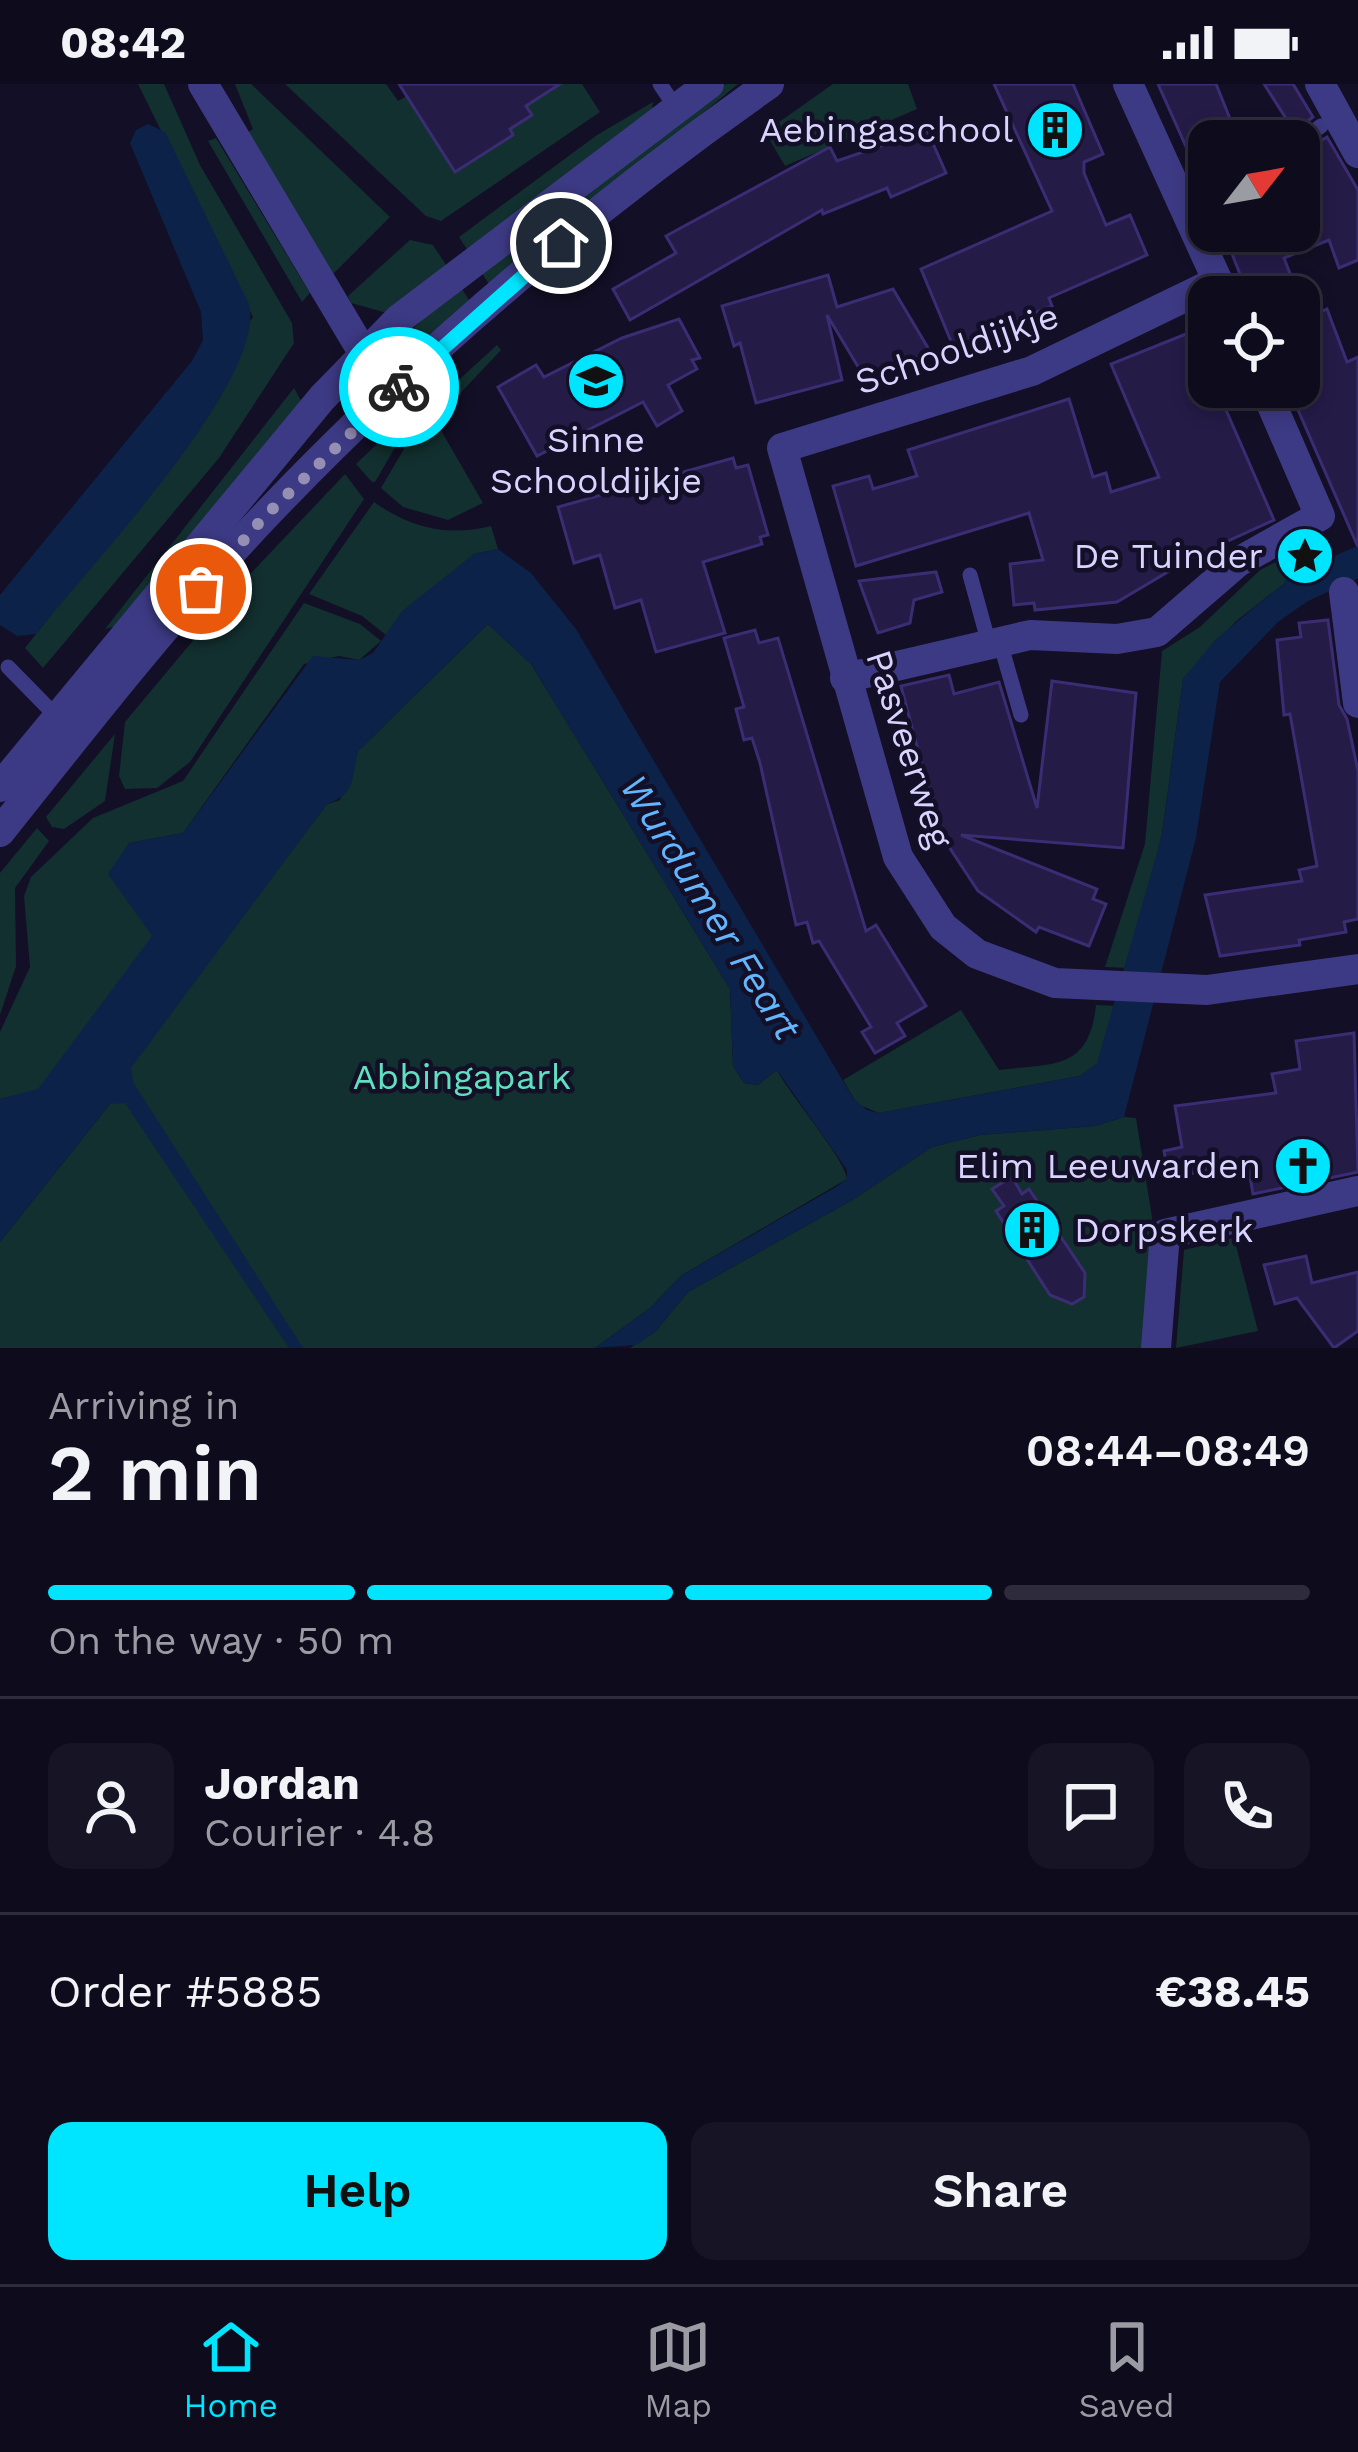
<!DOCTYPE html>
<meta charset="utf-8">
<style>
:root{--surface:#0e0b1c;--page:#171425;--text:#f1f3f6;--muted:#9b9ba3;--line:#2e2b3b;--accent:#00e5ff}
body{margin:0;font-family:"Work Sans",sans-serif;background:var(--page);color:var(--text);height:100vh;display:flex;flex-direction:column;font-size:45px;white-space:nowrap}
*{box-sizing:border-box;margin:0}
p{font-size:39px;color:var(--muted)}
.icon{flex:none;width:66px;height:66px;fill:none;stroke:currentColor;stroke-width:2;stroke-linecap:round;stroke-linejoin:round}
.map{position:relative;height:1264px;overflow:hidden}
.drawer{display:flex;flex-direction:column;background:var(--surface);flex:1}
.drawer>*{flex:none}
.needle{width:78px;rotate:59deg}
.buttons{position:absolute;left:1188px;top:36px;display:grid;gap:24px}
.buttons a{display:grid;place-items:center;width:132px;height:132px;border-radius:24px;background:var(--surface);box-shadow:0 6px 18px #0003,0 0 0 3px var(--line);font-size:60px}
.pin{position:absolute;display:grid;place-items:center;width:102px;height:102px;color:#fff;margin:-51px;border:6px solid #fff;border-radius:50%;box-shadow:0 3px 12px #0007}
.courier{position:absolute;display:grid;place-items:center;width:120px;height:120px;margin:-60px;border:9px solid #00e5ff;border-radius:50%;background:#fff;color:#222;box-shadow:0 3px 15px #0007}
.overview em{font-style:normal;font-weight:600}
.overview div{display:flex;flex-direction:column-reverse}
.overview{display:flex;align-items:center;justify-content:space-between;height:204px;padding:0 48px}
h1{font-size:78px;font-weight:600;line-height:90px}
.bar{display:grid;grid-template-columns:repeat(4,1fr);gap:18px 12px;align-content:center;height:144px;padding:0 48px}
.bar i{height:15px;border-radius:9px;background:var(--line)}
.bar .on{background:var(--accent)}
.bar p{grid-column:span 4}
.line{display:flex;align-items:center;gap:30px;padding:0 48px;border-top:3px solid var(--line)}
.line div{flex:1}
.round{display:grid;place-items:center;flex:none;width:126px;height:126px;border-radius:24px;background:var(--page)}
.button{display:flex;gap:24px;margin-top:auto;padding:24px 48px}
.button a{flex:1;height:138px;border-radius:24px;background:var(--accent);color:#111;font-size:48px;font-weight:600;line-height:138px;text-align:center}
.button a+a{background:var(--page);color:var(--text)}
.status{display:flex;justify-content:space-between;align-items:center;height:84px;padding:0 60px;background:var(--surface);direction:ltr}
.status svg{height:33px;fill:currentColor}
.menu{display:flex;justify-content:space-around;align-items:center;height:168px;border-top:3px solid var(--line);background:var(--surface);font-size:33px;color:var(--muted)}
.menu a{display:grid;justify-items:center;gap:6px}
.menu .on{color:var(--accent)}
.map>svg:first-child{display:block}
.green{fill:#12302f}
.water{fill:#0c2248}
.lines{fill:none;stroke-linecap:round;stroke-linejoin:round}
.canal{stroke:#0c2248;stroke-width:30}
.building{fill:#241b47;stroke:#3b2d73;stroke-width:3}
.service{stroke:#3d3a85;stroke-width:15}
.minor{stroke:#3d3a85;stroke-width:30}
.tertiary{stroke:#3d3a85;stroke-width:30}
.done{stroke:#948fb3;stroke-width:12;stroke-dasharray:0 21.6}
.route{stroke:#00e5ff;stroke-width:15}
.labels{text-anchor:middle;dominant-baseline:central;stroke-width:9;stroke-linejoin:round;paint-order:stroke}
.poi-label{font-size:36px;fill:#d9d4ff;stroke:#130f26;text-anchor:end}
.street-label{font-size:36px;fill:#d9d4ff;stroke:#130f26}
.park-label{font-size:36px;fill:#5fe0c0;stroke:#130f26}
.water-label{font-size:39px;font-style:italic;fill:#62b6ff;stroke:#130f26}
</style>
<div class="status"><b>08:42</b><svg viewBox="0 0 49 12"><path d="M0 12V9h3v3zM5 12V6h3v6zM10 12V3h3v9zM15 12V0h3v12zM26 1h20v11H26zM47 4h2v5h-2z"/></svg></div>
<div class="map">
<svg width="1358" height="1264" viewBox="0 0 1358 1264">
<rect width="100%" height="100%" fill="#130f26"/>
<g class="green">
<polygon points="138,0 164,0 200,81 292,239 294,259 219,374 43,584 25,564 77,498 253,233"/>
<polygon points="235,0 251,0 390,133 333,190 245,50 253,45"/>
<polygon points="285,0 386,0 398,17 407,12 513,51 510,45 531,32 525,22 560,0 582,0 600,28 441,137 426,132"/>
<polygon points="726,0 738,0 492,205 478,183"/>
<polygon points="833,0 908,0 917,25 785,82 765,48"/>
<polygon points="653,18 652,25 470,170 459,153 597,51"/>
<polygon points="216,54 310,209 302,218 208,57"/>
<polygon points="410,156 433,161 448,184 387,229 351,219 348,212"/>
<polygon points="459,200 472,221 414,271 390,267"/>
<polygon points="497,261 501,266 435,336 483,419 448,436 403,423 381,404 428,324"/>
<polygon points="294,304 303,320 125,540 105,545"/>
<polygon points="422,317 375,398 372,398 356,380"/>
<polygon points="345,390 364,415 190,678 157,704 125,705 119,692 125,638 236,505"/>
<path d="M374 418C411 444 447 453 491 442L498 465 474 470 386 551 362 532 309 510Z"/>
<polygon points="1315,458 1326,476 1308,481 1235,538 1183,595 1162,750 1129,884 1105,883 1145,760 1162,567 1200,543 1260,486"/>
<path d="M304 519 360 540 381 557 359 576 339 572 304 580 183 749 129 759C99 809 134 812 153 852L38 1006 0 1015V948L30 883 24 812 31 793 93 734 183 697Z"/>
<path d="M488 540 531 580 730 905 733 982 744 999 758 1001 777 986C790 1011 847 1078 847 1095L682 1191 650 1224 595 1264H0V1158L110 1020 137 973 327 720 340 716 358 667Z"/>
<polygon points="115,650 105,717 64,745 52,743 46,733"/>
<polygon points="37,744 49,757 15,804 16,882 0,931 0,789"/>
<path d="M1096 921 1118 922 1098 979 1080 992 879 1029 857 1020 843 996 961 926 999 986C1054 979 1089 987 1096 921Z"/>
<polygon points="1124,1033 1136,1034 1152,1133 1142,1264 630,1264 655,1248 688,1208 854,1115 932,1063 980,1051 1095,1042"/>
<polygon points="1234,1154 1258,1247 1176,1264 1184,1166"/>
</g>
<g class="water">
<path d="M148 40 165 48 249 220C268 296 86 486 36 550L17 552 0 541V511L192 277 203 256 201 228 130 59 136 46Z"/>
<path d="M498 465 531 489 576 545 853 1014 867 1026 879 1029 1080 992 1097 979 1162 751 1183 595 1215 556 1256 522 1308 481 1330 478 1335 498 1278 538 1220 598 1196 754 1124 1033 1095 1042 980 1051 932 1063 854 1115 688 1208 655 1248 636 1261 595 1264 650 1224 682 1191 836 1103 847 1095V1086L777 986 758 1001 744 999 733 982 730 905 531 580 488 540 358 667C352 691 357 710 327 720L131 984 133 998 303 1264H289L125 1019 110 1020 0 1158V1015L38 1005 152 852 108 790 129 759 183 749 313 572 359 576 373 569 402 527 474 470Z"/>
</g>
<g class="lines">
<polyline class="canal" points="1298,505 1358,478"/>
</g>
<g class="building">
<polygon points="399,0 560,0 526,22 532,31 510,45 513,51 455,88"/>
<polygon points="994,0 1073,0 1103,70 1084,78 1084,89 1106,141 1130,131 1147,171 1049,214 1052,222 953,262 921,185 1052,127"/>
<polygon points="1158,0 1216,0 1239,57 1209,57 1209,91 1200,94"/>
<polygon points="1264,0 1293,0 1313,33 1294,47"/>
<polygon points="927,46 946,89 891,113 887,104 823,130 822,126 630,236 613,205 676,169 666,152 830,63 837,77"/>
<polygon points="1327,53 1358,106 1358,176 1339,184 1329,156 1284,174 1299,213 1249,213 1223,147 1299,147 1299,70"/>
<polygon points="828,191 837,223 893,205 931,269 863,291 827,231 842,296 756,319 740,259 734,262 722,222"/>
<polygon points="1327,225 1347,278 1358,273 1358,463 1288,303 1299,303 1299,238"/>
<polygon points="679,235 700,274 692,276 697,285 668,301 682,327 657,342 643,318 537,372 498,303 536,281 544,293 622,254"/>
<polygon points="1191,248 1209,288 1209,303 1216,303 1274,436 1193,473 1117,518 1035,526 1034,519 1014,521 1010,480 1043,476 1029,429 856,482 833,402 869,392 873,405 917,392 908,366 1069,315 1093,393 1106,389 1111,408 1159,393 1111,280"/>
<polygon points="733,374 736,384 748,381 768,451 760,453 762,460 703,478 725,549 656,568 641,516 615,524 600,471 574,479 558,423"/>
<polygon points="936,488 942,508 914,516 910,539 878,549 859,497"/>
<polygon points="1328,536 1339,621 1347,635 1358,687 1358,835 1344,838 1346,848 1299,856 1300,861 1220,872 1205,811 1302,797 1299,786 1317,782 1290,630 1284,631 1277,556 1301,553 1299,539"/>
<polygon points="755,546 759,559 778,554 866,847 876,841 926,922 897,939 905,952 875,969 862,948 871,943 819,857 813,859 807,838 796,841 760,679 752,654 744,656 736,625 744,623 724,554"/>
<polygon points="949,591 954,610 999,598 1037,724 1052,597 1136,609 1123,764 961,751 1097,805 1093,815 1106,820 1089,862 1039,843 1036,848 978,807 934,740 938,742 901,602"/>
<polygon points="1354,949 1358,1088 1253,1110 1249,1087 1224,1093 1223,1083 1169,1094 1164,1067 1182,1063 1175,1022 1276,1009 1272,990 1300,985 1296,957"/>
<polygon points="1012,1093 1022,1110 1029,1105 1085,1189 1084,1213 1072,1220 1050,1211 996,1127 1004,1122 992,1105"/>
<polygon points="1306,1172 1312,1199 1358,1188 1358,1247 1334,1264 1297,1214 1275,1220 1264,1181"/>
</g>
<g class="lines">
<g class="service">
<polyline points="660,0 676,24"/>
<polyline points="1299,58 1321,42"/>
<polyline points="1178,115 1209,103"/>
<polyline points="353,324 371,298 364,271"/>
<polyline points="970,491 989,560"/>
<polyline points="1000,558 1021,631"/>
<polyline points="8,583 58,634"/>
</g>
<g class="minor">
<polyline points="203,0 364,270 396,283 429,274"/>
<polyline points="1128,0 1225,213"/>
<polyline points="1320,0 1358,69"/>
<polyline points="1218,197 1032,287 782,364 898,773 943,843 977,870 1055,899 1207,906 1358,885"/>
<polyline points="1344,508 1358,619"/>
<polyline points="845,594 1030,551 1117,555 1157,548 1238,478 1320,432 1264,303"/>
<polyline points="1156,1264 1165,1150 1358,1107"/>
</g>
<g class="tertiary">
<polyline points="0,703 322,314 399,235 709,0"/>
<path d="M0 748C85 641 170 532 264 433 416 273 588 127 769 0"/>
</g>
</g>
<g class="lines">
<polyline class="done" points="201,505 264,433 399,303"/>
<polyline class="route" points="399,303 561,159"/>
</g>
<defs>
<symbol id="building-disc" viewBox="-11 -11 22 22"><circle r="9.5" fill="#00e5ff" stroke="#130f26"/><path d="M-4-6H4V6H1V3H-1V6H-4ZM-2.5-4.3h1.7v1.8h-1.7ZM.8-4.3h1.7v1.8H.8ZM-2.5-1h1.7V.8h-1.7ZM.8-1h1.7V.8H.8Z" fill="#111"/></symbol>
<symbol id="school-disc" viewBox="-11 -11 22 22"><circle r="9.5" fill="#00e5ff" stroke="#130f26"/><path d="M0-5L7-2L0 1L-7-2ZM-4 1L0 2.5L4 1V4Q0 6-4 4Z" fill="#111"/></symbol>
<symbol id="sight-disc" viewBox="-11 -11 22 22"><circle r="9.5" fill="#00e5ff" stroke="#130f26"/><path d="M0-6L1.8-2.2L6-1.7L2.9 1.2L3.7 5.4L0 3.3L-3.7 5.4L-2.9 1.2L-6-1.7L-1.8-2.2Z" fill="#111"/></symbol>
<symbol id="church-disc" viewBox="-11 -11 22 22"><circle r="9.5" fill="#00e5ff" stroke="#130f26"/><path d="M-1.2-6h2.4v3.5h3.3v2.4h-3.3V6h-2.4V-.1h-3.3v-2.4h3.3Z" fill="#111"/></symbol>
</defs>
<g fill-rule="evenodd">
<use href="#building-disc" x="1022" y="13" width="66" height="66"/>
<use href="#school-disc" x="563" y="264" width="66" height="66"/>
<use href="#sight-disc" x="1272" y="439" width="66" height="66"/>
<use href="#church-disc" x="1270" y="1049" width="66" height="66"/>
<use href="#building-disc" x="999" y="1113" width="66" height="66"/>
</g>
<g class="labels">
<g class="poi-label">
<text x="1013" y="46">Aebingaschool</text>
<text x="596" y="356" text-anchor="middle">Sinne<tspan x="596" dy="41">Schooldijkje</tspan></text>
<text x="1263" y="472">De Tuinder</text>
<text x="1261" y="1082">Elim Leeuwarden</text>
<text x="1074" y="1146" text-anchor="start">Dorpskerk</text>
</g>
<g class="street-label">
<text transform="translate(957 265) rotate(-19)">Schooldijkje</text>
<text transform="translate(909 665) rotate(72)">Pasveerweg</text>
</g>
<g class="park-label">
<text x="462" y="993">Abbingapark</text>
</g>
<g class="water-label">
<text transform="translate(711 823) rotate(58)">Wurdumer Feart</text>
</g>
</g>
</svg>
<div class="buttons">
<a><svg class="needle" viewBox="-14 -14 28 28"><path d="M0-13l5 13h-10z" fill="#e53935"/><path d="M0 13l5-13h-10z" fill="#9b9ba3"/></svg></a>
<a><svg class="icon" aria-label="locate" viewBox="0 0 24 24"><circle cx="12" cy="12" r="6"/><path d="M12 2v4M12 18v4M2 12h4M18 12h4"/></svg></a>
</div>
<div class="pin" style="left:201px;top:505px;background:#ea580c"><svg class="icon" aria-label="bag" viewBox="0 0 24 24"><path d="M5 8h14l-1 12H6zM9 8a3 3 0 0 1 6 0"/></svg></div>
<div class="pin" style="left:561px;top:159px;background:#1f2937"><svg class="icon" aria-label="home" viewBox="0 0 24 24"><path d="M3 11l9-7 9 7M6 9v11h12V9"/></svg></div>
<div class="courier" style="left:399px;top:303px"><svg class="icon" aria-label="bike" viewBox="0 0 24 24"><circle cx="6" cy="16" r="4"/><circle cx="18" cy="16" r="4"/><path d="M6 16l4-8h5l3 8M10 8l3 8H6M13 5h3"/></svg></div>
</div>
<section class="drawer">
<div class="overview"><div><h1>2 min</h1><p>Arriving in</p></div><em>08:44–08:49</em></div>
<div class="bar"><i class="on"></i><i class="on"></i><i class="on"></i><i></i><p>On the way · 50 m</p></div>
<div class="line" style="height:216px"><a class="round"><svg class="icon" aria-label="person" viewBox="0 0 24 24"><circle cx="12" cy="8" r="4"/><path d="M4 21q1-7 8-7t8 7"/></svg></a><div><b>Jordan</b><p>Courier · 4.8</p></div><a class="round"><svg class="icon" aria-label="chat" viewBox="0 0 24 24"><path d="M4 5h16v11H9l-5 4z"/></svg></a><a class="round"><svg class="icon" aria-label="phone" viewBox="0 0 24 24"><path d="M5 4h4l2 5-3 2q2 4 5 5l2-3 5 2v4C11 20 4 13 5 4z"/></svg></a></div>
<div class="line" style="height:156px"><div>Order #5885</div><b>€38.45</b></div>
<div class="button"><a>Help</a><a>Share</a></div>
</section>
<nav class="menu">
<a class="on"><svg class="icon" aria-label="home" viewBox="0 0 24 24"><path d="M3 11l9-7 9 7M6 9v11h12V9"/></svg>Home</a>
<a><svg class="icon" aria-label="map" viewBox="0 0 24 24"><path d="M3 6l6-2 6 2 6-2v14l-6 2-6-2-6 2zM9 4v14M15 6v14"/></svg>Map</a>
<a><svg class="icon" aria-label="saved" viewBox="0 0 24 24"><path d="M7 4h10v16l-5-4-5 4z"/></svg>Saved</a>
</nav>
